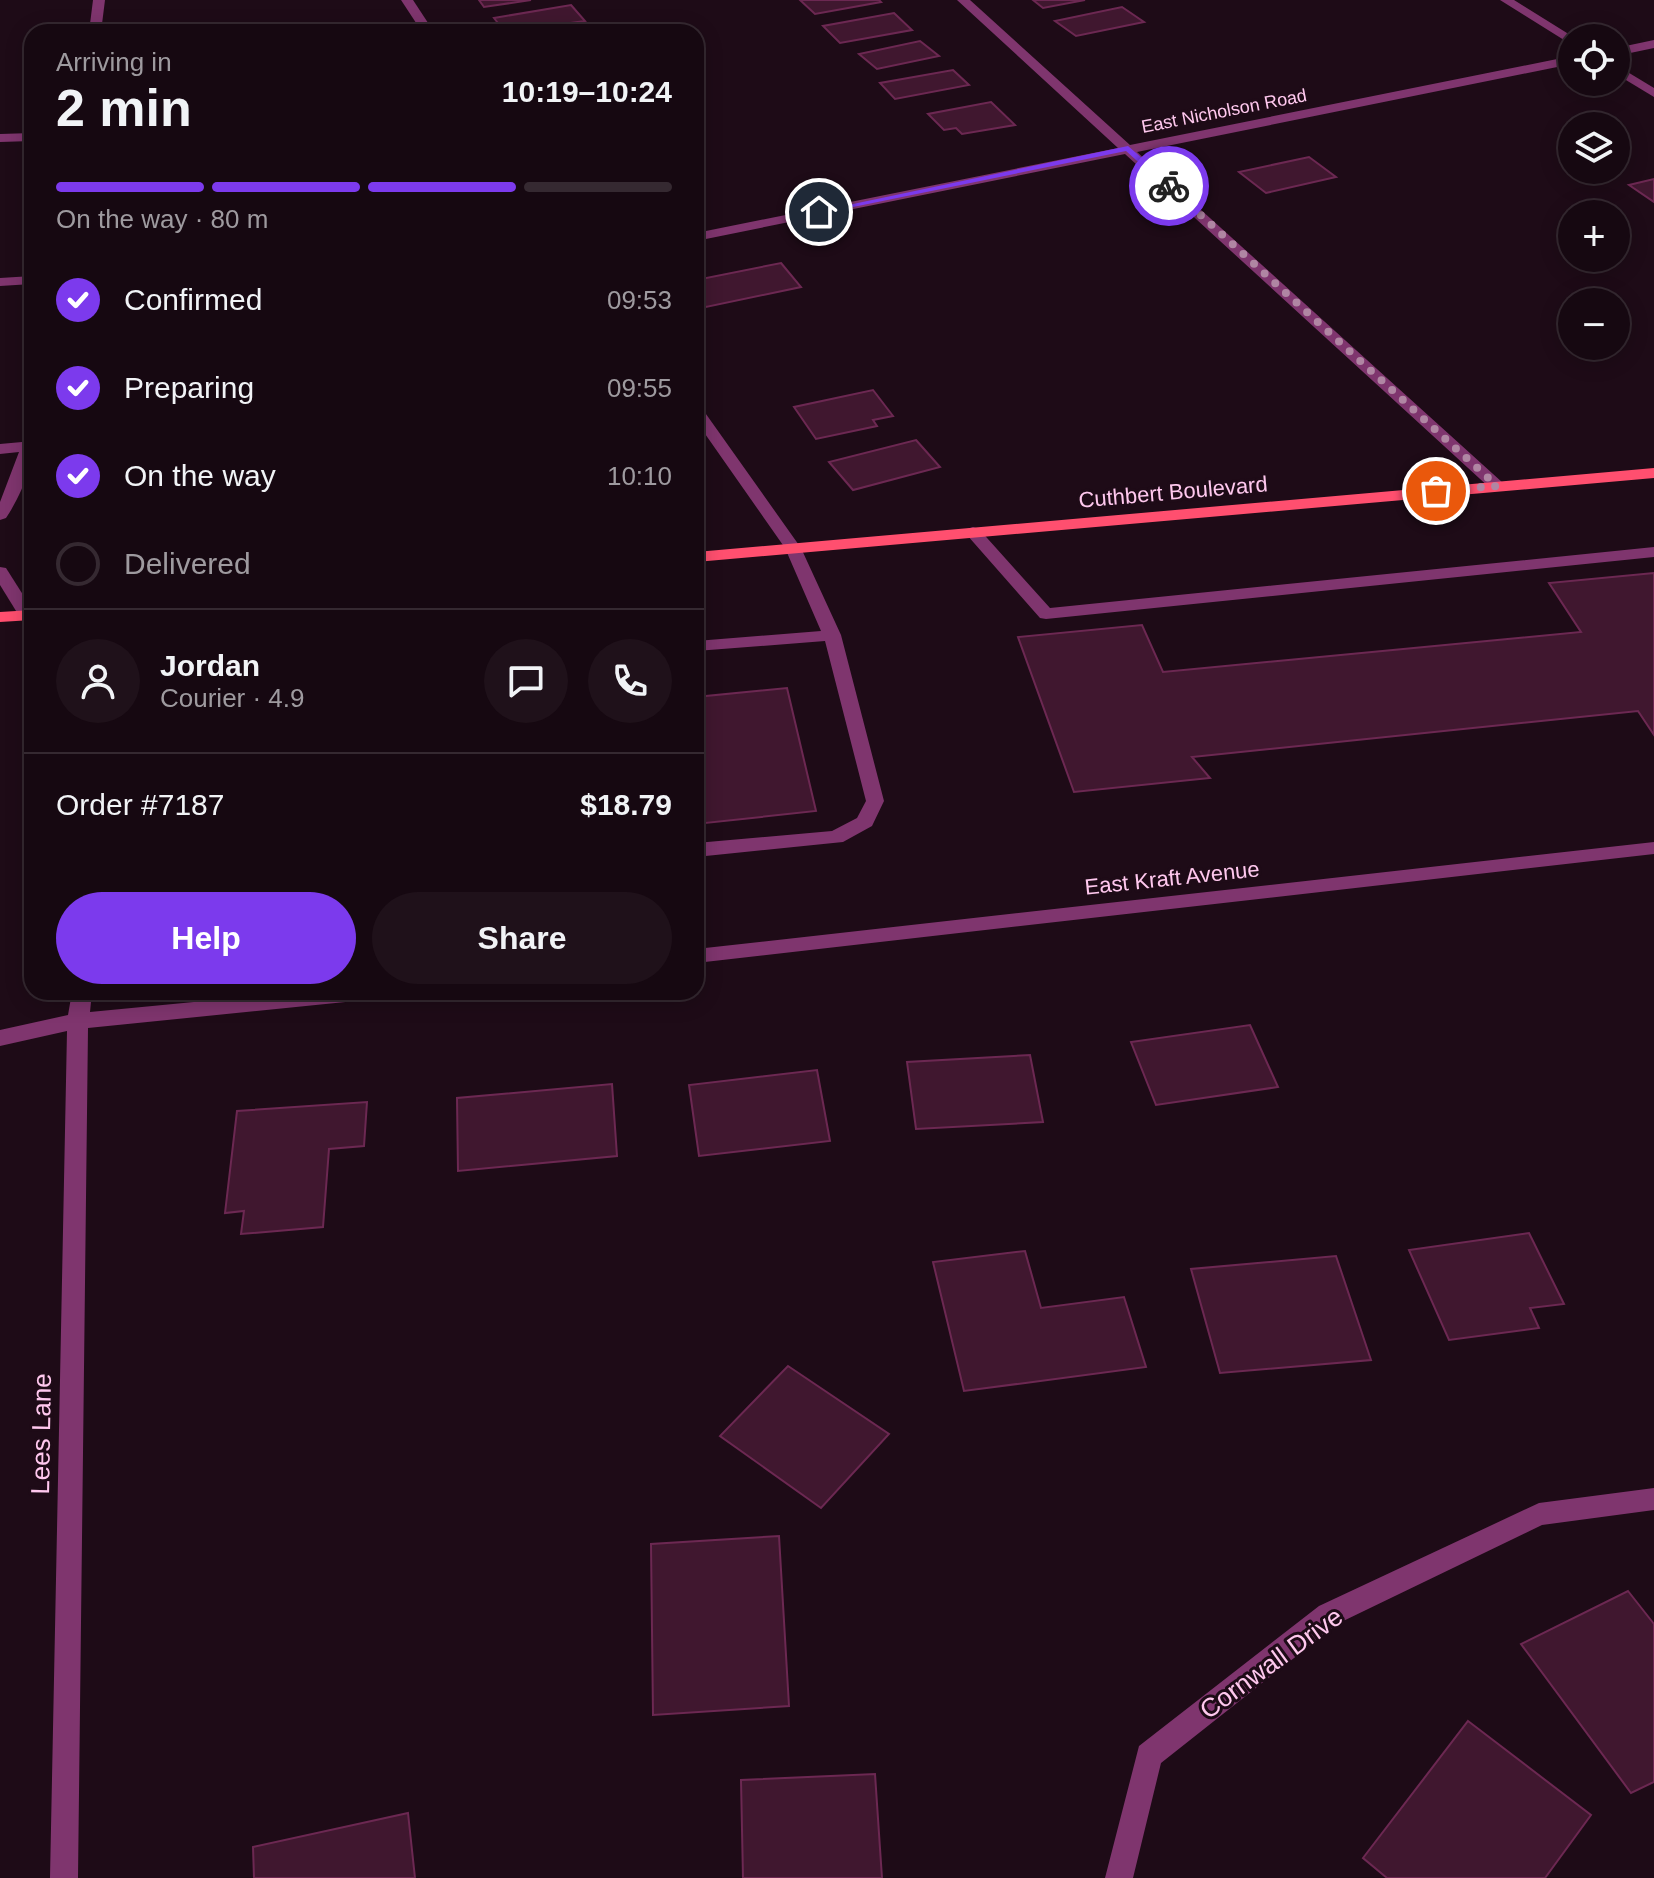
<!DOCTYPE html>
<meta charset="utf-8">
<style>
:root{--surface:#160811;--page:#1f111a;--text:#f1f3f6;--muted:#9e9a9f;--line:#352931;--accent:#7c3aed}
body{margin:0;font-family:Helvetica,sans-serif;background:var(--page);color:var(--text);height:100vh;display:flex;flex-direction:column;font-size:30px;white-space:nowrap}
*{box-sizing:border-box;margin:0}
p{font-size:26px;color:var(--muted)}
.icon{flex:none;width:44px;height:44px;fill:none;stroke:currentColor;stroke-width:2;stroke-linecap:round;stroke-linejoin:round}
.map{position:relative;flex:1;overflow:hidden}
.sheet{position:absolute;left:24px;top:24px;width:680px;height:976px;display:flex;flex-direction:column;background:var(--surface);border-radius:24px;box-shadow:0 4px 20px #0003,0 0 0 2px var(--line)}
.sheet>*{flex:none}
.controls{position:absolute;left:1558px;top:24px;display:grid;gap:16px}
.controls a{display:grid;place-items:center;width:72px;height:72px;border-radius:50%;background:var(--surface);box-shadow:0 4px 20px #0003,0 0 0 2px var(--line);font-size:40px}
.pin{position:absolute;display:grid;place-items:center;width:68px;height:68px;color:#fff;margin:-34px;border:4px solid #fff;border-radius:50%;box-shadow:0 2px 8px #0007}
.courier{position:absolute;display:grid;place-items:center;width:80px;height:80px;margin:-40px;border:6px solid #7c3aed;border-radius:50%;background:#fff;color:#222;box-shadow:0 2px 10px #0007}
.overview em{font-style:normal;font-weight:800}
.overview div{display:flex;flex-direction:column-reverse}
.overview{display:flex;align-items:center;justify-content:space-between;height:136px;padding:0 32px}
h1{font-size:52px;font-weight:800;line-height:60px}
.bar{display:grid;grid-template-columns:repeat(4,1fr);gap:12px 8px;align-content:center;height:96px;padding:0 32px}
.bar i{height:10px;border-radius:6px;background:var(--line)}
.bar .active{background:var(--accent)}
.bar p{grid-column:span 4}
.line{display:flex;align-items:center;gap:20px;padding:0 32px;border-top:2px solid var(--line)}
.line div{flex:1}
.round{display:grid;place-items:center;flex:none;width:84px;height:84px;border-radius:42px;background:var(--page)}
ol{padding:0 32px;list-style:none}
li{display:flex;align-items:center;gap:24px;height:88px}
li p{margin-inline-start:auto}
li .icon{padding:8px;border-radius:50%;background:var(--accent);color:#fff;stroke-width:4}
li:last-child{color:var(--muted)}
li i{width:44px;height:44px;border:4px solid var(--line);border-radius:50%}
.button{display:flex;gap:16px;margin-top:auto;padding:16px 32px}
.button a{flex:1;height:92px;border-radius:48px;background:var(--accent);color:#fff;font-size:32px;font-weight:800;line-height:92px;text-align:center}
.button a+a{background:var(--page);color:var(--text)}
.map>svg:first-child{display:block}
.building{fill:#40172f;stroke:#6c2852;stroke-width:2}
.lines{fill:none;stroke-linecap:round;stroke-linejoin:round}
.minor{fill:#7f356e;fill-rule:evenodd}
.major{fill:#ff4f6f;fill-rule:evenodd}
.route{fill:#7c3aed}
.done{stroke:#b086a3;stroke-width:8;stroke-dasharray:0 14.4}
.labels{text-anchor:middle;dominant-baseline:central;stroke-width:6;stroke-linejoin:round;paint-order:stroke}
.far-street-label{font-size:18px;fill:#ffc8ee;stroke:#1e0b17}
.street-label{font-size:22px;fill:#ffc8ee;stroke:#1e0b17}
.near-street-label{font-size:26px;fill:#ffc8ee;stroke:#1e0b17}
</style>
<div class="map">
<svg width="1654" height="1878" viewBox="0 0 1654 1878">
<rect width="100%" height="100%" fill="#1e0b17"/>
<g class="building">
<polygon points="479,0 531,0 484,7"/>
<polygon points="800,0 879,0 881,2 815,14"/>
<polygon points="1033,0 1085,0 1043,8"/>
<polygon points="571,5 585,21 505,32 494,18"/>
<polygon points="1122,7 1144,22 1076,36 1055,21"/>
<polygon points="894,13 912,30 840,43 823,26"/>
<polygon points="920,41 939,56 877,69 859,54"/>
<polygon points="953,70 969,85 895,99 880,83"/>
<polygon points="991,102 1015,125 962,134 956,128 944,130 928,114"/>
<polygon points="1309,157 1336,177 1266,193 1239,172"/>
<polygon points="1654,179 1654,202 1629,185"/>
<polygon points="781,263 801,287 706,307 696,294 696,280"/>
<polygon points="873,390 893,416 873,420 877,426 816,439 794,407"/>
<polygon points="916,440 940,467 853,490 829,462"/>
<polygon points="1654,573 1654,735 1638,711 1192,757 1210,778 1074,792 1018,637 1142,625 1163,672 1581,632 1549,583"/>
<polygon points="787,688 816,811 696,824 696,697"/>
<polygon points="1250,1025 1278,1087 1156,1105 1131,1042"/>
<polygon points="1030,1055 1043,1122 916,1129 907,1062"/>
<polygon points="817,1070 830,1141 699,1156 689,1085"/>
<polygon points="612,1084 617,1156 458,1171 457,1098"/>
<polygon points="367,1102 364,1146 329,1149 323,1227 241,1234 244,1211 225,1213 237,1111"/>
<polygon points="1529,1233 1564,1304 1530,1308 1539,1328 1449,1340 1409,1250"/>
<polygon points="1025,1251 1041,1308 1124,1297 1146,1367 964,1391 933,1262"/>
<polygon points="1336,1256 1371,1360 1220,1373 1191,1269"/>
<polygon points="788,1366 889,1434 821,1508 720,1436"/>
<polygon points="779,1536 789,1706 653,1715 651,1544"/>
<polygon points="1628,1591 1654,1624 1654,1782 1631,1793 1521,1644"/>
<polygon points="1468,1721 1591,1815 1545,1878 1387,1878 1363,1858"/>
<polygon points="875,1774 882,1878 743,1878 741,1780"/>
<polygon points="408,1813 415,1878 254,1878 253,1847"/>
</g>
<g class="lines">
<g class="minor">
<polygon points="93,0 105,0 101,32 89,32"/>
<polygon points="401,0 413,0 434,32 422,32"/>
<polygon points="957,0 970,0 1130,145 1572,56 1572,64 1137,152 1503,483 1503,489 1491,489 1125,154 696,241 696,233 1118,148"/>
<polygon points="1500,0 1514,0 1575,38 1572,38 1572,45"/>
<polygon points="1654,40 1654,48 1616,56 1616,48"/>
<polygon points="1616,65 1654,88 1654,97 1616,74"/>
<polygon points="32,133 32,141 0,142 0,134"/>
<polygon points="32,276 32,284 0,286 0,278"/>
<polygon points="696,405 701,407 801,548 841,635 884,801 872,826 843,842 696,857 696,843 832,831 857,818 866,801 825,641 696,651 696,641 821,631 785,548 696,421"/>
<path d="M32 425C32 464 27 486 6 518L0 520V502L19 452 0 454V444L22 442 24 430Z"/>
<polygon points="973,527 979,529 1050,608 1654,547 1654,557 1046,619 1040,618 967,535 967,529"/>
<polygon points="0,567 6,568 32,609 32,619 21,619 0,585"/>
<polygon points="1654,842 1654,854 696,963 696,949"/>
<polygon points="72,992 92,992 90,1012 299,992 385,992 382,997 375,999 88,1028 78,1878 50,1878 67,1031 0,1046 0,1030 68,1015"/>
<polygon points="1654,1488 1654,1510 1542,1525 1337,1624 1161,1763 1133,1878 1105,1878 1139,1746 1319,1606 1539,1503"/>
</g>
<g class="major">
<polygon points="1654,468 1654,478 696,562 696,552"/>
<polygon points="32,610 32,620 0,622 0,612"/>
</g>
</g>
<polygon class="route" points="1128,146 1172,184 1172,187 1166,187 1126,151 819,214 815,212"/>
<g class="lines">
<polyline class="done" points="1169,186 1497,486 1436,491"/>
</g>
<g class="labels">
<g class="far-street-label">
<text transform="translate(1224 111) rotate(-11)">East Nicholson Road</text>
</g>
<g class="street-label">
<text transform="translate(1173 492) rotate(-5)">Cuthbert Boulevard</text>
<text transform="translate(1172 878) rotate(-6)">East Kraft Avenue</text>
</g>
<g class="near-street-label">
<text transform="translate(41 1434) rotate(-89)">Lees Lane</text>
<text transform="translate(1271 1663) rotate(-36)">Cornwall Drive</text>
</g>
</g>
</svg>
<div class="controls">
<a><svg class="icon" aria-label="locate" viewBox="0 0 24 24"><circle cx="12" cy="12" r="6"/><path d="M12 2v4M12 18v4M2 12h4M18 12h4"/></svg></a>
<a><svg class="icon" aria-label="layers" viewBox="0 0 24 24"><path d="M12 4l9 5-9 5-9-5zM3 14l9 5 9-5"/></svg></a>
<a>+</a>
<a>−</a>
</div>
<div class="pin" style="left:1436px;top:491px;background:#ea580c"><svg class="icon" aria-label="bag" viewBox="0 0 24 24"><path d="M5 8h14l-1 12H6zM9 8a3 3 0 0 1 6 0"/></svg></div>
<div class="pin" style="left:819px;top:212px;background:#1f2937"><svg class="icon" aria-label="home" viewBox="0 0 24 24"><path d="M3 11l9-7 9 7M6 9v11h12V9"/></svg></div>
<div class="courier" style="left:1169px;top:186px"><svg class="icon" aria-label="bike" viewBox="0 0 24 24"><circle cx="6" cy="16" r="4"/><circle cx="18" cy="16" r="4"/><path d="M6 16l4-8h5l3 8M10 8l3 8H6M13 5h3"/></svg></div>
<section class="sheet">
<div class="overview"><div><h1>2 min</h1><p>Arriving in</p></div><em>10:19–10:24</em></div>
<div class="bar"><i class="active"></i><i class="active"></i><i class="active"></i><i></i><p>On the way · 80 m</p></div>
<ol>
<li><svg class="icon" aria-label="check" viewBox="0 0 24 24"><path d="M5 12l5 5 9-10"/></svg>Confirmed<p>09:53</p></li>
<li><svg class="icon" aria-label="check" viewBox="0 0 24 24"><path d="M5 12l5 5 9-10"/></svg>Preparing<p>09:55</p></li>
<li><svg class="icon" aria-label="check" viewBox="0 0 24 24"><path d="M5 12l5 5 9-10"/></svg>On the way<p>10:10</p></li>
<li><i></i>Delivered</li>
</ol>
<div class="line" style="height:144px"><a class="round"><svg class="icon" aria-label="person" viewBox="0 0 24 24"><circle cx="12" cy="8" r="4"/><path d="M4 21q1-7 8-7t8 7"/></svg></a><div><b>Jordan</b><p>Courier · 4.9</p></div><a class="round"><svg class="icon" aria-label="chat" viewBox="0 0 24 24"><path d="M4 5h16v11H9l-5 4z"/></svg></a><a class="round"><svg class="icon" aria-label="phone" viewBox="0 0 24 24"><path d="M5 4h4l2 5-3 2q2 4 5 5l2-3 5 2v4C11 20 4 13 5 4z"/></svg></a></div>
<div class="line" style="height:104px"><div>Order #7187</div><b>$18.79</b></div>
<div class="button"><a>Help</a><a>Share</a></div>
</section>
</div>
